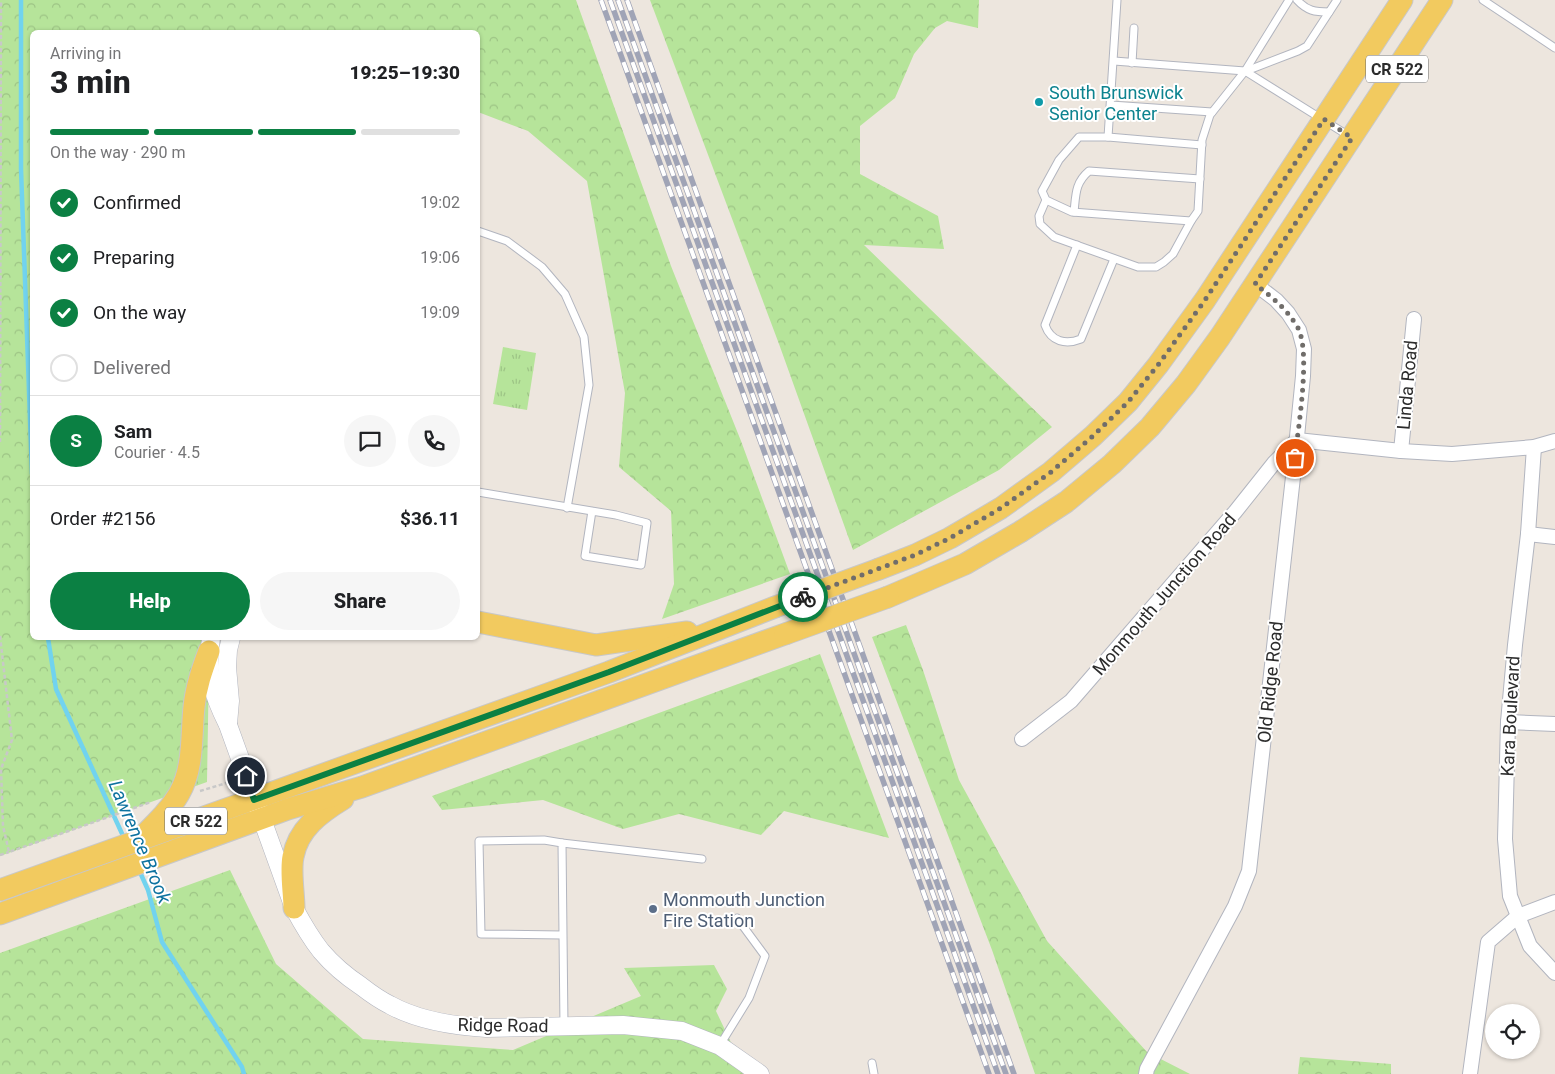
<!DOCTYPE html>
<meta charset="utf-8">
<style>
:root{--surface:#fff;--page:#f6f6f6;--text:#202124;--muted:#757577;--line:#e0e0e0;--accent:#0b8043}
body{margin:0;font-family:Roboto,sans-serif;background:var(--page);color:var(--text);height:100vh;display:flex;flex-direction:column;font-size:19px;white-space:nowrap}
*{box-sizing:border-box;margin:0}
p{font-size:16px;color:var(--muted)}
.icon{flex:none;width:28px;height:28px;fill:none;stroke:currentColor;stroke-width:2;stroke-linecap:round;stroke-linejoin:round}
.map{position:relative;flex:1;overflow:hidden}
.panel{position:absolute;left:30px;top:30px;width:450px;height:610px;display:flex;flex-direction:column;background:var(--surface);border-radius:8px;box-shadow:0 1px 4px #0004}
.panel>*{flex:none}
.fabs{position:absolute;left:1485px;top:1004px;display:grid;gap:10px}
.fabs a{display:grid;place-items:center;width:55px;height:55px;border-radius:50%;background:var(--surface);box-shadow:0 1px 4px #0004;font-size:25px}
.pin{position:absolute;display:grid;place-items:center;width:42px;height:42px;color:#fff;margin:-21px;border:2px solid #fff;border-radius:50%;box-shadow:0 1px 5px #0007}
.courier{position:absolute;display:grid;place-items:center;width:50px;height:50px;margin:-25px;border:4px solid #0b8043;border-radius:50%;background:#fff;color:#222;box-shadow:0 1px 6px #0007}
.headline em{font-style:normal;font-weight:800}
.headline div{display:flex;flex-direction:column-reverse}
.headline{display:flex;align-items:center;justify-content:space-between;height:85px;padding:0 20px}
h1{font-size:32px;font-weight:800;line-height:38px}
.bar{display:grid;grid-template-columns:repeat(4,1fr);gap:8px 5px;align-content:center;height:60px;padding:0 20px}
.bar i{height:6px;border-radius:4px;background:var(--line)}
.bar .selected{background:var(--accent)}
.bar p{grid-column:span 4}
.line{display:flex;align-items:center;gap:12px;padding:0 20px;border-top:1px solid var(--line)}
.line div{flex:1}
.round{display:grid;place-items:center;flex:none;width:52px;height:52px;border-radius:26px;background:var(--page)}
ol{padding:0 20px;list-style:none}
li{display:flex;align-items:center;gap:15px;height:55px}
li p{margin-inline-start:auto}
li .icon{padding:5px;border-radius:50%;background:var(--accent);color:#fff;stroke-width:4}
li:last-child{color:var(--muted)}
li i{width:28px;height:28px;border:2px solid var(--line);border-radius:50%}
.cta{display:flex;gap:10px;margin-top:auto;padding:10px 20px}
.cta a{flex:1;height:58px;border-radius:30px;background:var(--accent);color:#fff;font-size:20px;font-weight:800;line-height:58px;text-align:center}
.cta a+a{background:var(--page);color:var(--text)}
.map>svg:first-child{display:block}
.forest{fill:url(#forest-crowns)}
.park{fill:url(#park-tufts)}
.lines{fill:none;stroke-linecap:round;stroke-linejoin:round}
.stream{stroke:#71d3ef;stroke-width:4.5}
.service-casing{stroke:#b2b5bf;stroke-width:9}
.minor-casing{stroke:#b2b5bf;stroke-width:16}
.tertiary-casing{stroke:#b2b5bf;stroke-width:19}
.primary-casing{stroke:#c8c8c8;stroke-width:23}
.path{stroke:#c8c8c8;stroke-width:2.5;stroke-dasharray:4 2.5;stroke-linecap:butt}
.service{stroke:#fff;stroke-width:7}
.minor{stroke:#fff;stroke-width:14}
.tertiary{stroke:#fff;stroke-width:18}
.primary{stroke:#f2ca5f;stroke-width:21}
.rail-casing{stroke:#a0a4b6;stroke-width:5.5}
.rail{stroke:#fff;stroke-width:4;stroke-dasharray:11;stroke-linecap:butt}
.primary-bridge-casing{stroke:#c8c8c8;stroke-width:23;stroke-linecap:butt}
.primary-bridge{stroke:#f2ca5f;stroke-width:21}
.done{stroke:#706d6a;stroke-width:5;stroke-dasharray:0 9}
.route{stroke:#0b8043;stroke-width:6}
.culture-dot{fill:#0f9aa8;stroke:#fff;stroke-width:2}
.service-dot{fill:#5c6f8a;stroke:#fff;stroke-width:2}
.labels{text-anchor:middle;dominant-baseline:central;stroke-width:4;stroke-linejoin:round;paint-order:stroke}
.shield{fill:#fff;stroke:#6b6b6b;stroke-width:1}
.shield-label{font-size:16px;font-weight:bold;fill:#2c2c2c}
.culture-label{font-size:18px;fill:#0d838f;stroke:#fff;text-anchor:start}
.street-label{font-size:18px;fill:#2c2c2c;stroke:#fff}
.service-label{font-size:18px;fill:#4e5e75;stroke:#fff;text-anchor:start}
.water-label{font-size:19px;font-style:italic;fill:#0d729f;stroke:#fff}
</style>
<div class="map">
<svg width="1555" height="1074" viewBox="0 0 1555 1074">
<defs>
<pattern id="forest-crowns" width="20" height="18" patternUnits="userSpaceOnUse" patternTransform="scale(1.25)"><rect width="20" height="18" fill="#b6e49a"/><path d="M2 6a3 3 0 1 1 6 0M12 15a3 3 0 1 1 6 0" fill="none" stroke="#9dc485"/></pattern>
<pattern id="park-tufts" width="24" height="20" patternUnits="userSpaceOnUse" patternTransform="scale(1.25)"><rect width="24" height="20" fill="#b6e49a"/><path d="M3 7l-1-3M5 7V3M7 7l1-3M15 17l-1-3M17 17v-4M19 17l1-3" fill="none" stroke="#9dc485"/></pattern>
</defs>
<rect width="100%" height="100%" fill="#ede6de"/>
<g class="forest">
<polygon points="0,0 576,0 671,266 741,441 790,574 662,619 674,584 671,511 619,467 625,393 587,181 528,131 478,112 478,32 32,32 32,638 208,638 209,663 207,782 0,856"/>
<polygon points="650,0 979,0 978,28 947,21 935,28 914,54 895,98 860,126 860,174 938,216 944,249 864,245 1052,427 999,470 853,550 779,344"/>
<polygon points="906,625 923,670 959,780 1047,941 1147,1052 1190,1074 1035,1074 992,950 872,637"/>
<polygon points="820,654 889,838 784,811 761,835 679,814 623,829 543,800 442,810 432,796"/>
<polygon points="230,870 276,964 363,1039 513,1050 641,996 624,968 714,965 727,989 716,1011 746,1074 0,1074 0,953"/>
<polygon points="1300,1057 1391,1064 1391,1074 1298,1074"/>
</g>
<polygon class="park" points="503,347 536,353 527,410 493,404"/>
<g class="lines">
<g class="stream">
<polyline points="21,0 21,169 32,474"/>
<polyline points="48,638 56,689 124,838"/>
<polyline points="139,870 148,890 162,942 242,1067 244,1074"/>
</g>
<defs>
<g id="service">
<polyline points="1117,0 1108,137 1079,137 1059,160 1042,191 1046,200 1072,212 1191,221 1198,211 1202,140 1210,115 1245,71 1289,0"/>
<path d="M1297 0C1307 11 1315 12 1329 12"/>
<polyline points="1483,0 1555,48"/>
<polyline points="1114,61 1245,71 1349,136"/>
<polyline points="1132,63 1134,28"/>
<polyline points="1246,71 1298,51 1307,46 1337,0"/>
<polyline points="1111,105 1212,112"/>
<polyline points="1108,137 1202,145"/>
<polyline points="1046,200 1039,216 1040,224 1054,237 1138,267 1156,267 1164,262 1173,254 1191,221"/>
<path d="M1074 212C1076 194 1075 183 1089 171L1200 179"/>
<polyline points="478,231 507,241 542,267 565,294 584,337 589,385 567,508"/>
<path d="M1077 245 1045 325C1051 342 1066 345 1081 339L1114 259"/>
<polyline points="478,492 616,515 647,523 641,565 585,556 592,511"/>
<polyline points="562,843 702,859"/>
<polyline points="562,935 481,934 479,841 544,840 562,843 564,1026"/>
<polyline points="720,1045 749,998 765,956 737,918"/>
<polyline points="872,1063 874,1074"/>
</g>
<g id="minor">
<polyline points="1534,447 1528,534 1515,645 1508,722 1505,839 1510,896 1530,946 1555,973"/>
<polyline points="1401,451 1414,319"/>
<polyline points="1528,534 1555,537"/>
<polyline points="1508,722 1555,724"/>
<polyline points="1022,739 1071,701 1235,512 1274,463 1297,440 1401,451 1452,454 1534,447 1555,441"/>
<polyline points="1146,1074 1147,1069 1235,906 1249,871 1293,477 1303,376 1304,349 1299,330 1288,313 1276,300 1255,284"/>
<polyline points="1470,1074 1488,942 1518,916 1555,902"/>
</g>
<g id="tertiary">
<path d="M211 638C206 673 212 693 228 725L294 908C302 923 310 937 321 951 332 964 346 976 361 986 370 993 380 1000 390 1005 419 1021 454 1026 486 1028L623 1025 682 1031 720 1046 760 1074"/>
<polyline points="228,724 230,701 227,667 228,650 231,638"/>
</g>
<g id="primary">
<polyline points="879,569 915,555 950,538 1001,508 1051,472 1093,436 1128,402 1158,365 1205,300 1402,0"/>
<polyline points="888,597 965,564 1020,532 1066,502 1112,464 1150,427 1186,384 1220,337 1442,0"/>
<polyline points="478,622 596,645 687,632"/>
<path d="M141 838C155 824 169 811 179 794 194 768 191 736 194 707 196 687 202 670 209 651"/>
<polyline points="0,890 609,672 775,607"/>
<path d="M294 908C294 894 290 871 293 857 298 829 320 813 343 799"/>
<polyline points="0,914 288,809 362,787 785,634"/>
</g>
</defs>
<use href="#service" class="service-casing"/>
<use href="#minor" class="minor-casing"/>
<use href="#tertiary" class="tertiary-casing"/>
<use href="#primary" class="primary-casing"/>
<g class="path">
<polyline points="0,442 1,0"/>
<polyline points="0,636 12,740 1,769 3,826 9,852 151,802"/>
<polyline points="200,791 230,782"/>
<polyline points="0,855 9,852"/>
</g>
<use href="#service" class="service"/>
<use href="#minor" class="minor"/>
<use href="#tertiary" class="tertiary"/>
<use href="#primary" class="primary"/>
<defs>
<g id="rail">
<polyline points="601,0 989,1074"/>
<polyline points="610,0 998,1074"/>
<polyline points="618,0 1006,1074"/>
<polyline points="627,0 1014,1074"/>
</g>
</defs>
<use href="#rail" class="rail-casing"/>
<use href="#rail" class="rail"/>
<defs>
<g id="primary-bridge">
<polyline points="775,607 879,569"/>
<polyline points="785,634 888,597"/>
</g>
</defs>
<use href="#primary-bridge" class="primary-bridge-casing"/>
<use href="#primary-bridge" class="primary-bridge"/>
</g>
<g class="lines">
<path class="done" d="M803 597 915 555 950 538 1001 508 1051 472 1093 436 1128 402 1158 365 1205 300 1324 119 1352 138 1255 284C1272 297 1287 309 1298 328 1311 353 1298 428 1295 458"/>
<polyline class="route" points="246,776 254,800 609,672 803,597"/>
</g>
<circle class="culture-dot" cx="1039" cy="102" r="5"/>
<circle class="service-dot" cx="653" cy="909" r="5"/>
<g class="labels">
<g class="shield">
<rect x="1366" y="55.5" width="62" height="27" rx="4"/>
<rect x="165" y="807.5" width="62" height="27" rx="4"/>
</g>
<g class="shield-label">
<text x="1397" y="69">CR 522</text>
<text x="196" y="821">CR 522</text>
</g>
<g class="culture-label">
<text x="1049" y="92">South Brunswick<tspan x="1049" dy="21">Senior Center</tspan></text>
</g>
<g class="street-label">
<text transform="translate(1407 385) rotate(-85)">Linda Road</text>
<text transform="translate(1164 594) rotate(-49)">Monmouth Junction Road</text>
<text transform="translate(1270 682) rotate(-84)">Old Ridge Road</text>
<text transform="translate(1510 716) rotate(-87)">Kara Boulevard</text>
<text transform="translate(503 1025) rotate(1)">Ridge Road</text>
</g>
<g class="service-label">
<text x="663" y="899">Monmouth Junction<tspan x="663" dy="21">Fire Station</tspan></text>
</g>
<g class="water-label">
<text transform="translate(140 842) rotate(67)">Lawrence Brook</text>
</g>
</g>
</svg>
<div class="fabs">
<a><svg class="icon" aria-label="locate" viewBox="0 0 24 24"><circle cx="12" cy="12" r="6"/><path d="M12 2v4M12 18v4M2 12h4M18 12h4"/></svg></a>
</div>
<div class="pin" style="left:1295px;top:458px;background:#ea580c"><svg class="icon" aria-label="bag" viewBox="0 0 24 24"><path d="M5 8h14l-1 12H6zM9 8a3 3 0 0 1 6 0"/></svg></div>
<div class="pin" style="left:246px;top:776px;background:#1f2937"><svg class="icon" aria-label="home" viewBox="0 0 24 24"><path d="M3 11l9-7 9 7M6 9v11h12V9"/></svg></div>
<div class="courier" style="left:803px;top:597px"><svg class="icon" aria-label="bike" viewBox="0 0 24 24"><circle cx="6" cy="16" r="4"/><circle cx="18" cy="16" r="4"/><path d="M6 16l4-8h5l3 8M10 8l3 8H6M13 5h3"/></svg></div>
<section class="panel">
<div class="headline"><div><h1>3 min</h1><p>Arriving in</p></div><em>19:25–19:30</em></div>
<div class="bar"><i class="selected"></i><i class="selected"></i><i class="selected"></i><i></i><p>On the way · 290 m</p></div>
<ol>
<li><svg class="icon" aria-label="check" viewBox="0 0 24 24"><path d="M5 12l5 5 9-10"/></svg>Confirmed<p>19:02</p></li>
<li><svg class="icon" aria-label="check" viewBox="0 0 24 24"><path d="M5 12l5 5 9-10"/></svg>Preparing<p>19:06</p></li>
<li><svg class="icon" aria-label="check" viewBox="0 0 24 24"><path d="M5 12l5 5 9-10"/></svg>On the way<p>19:09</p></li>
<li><i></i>Delivered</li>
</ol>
<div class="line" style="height:90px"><b class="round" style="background:var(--accent);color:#fff">S</b><div><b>Sam</b><p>Courier · 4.5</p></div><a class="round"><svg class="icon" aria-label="chat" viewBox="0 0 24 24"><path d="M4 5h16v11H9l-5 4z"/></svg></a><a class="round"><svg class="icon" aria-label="phone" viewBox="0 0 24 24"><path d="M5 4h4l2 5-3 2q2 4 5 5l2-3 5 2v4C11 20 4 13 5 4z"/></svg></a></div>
<div class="line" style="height:65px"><div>Order #2156</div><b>$36.11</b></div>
<div class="cta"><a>Help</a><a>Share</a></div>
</section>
</div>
